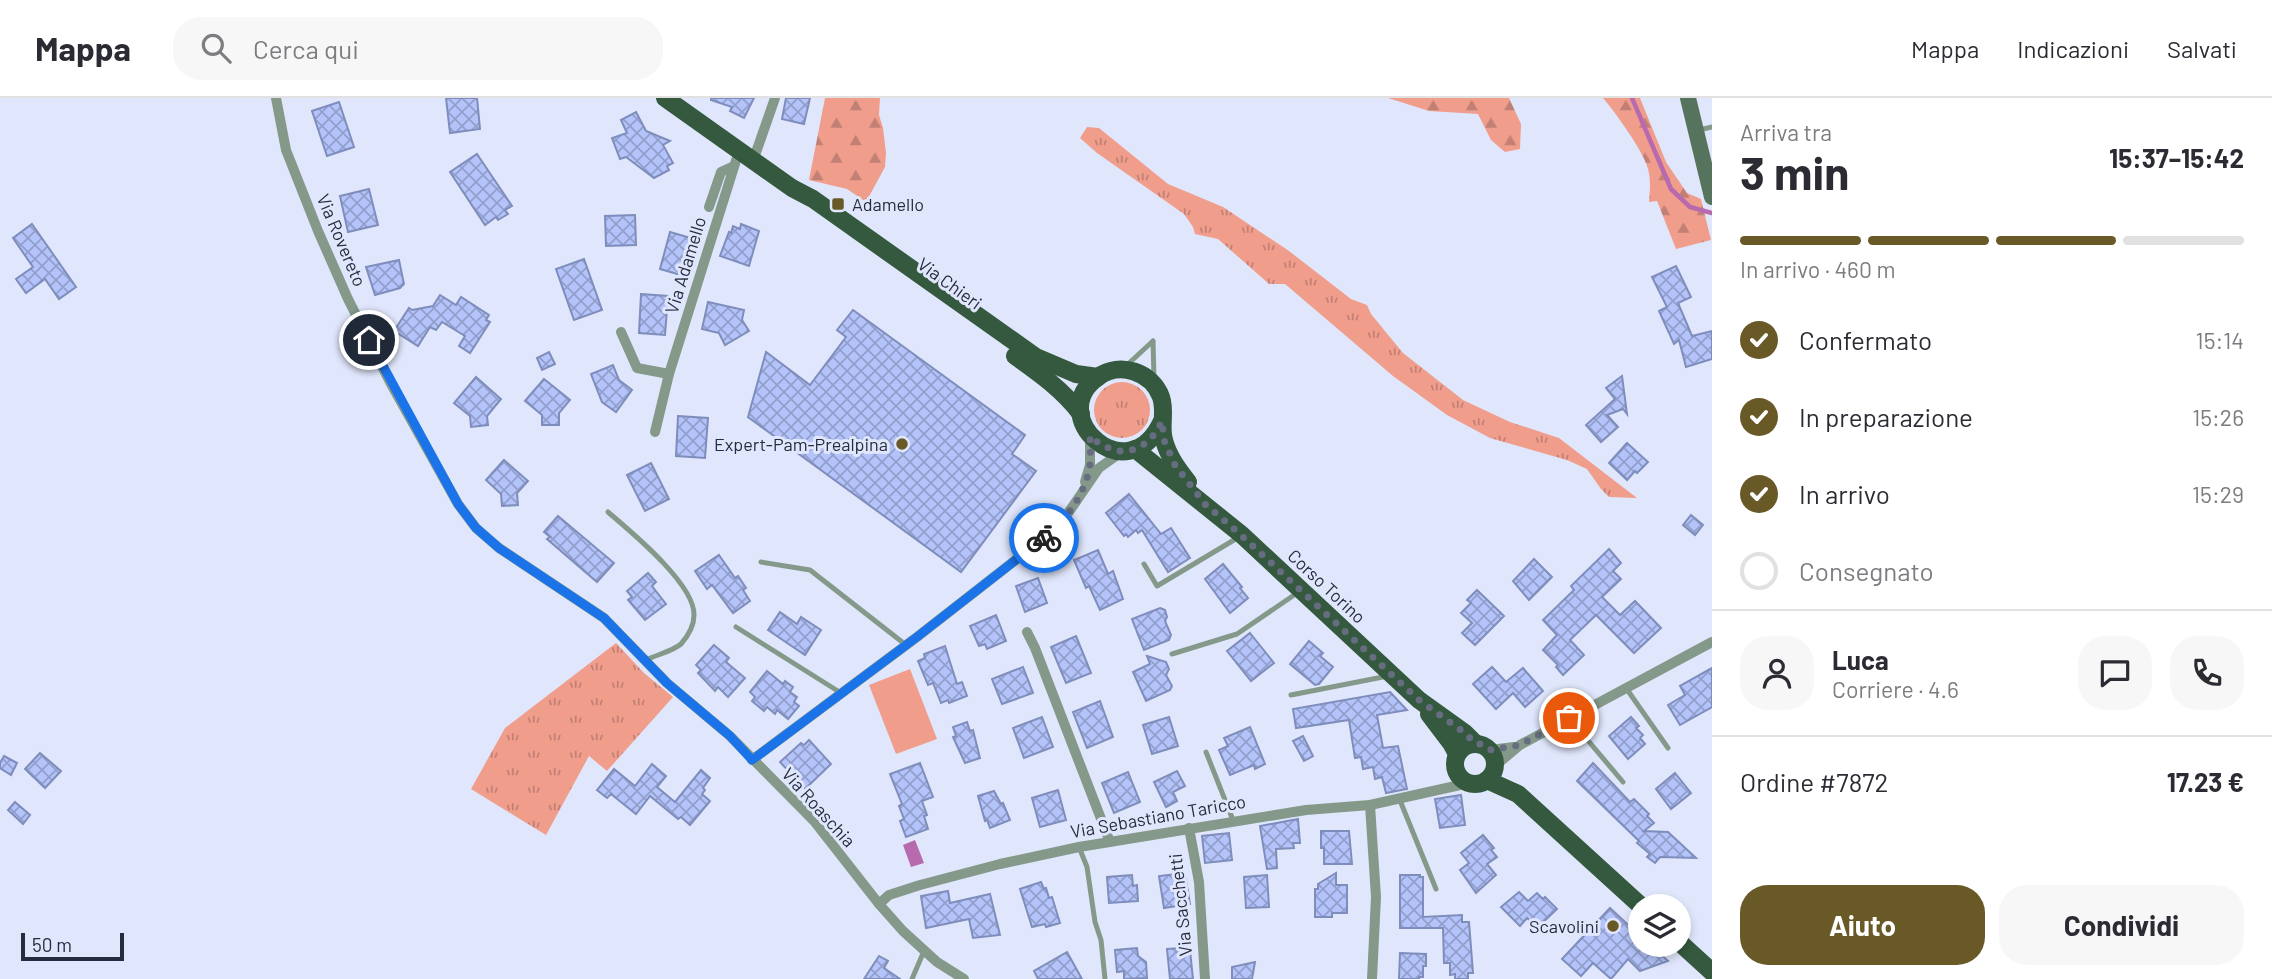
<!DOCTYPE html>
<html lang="it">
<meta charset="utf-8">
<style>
:root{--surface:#fff;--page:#f7f7f7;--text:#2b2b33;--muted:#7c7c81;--line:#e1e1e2;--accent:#695927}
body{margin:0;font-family:Barlow,sans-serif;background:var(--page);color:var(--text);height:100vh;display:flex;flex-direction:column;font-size:26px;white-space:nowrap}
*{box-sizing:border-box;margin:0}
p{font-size:23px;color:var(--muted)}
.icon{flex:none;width:38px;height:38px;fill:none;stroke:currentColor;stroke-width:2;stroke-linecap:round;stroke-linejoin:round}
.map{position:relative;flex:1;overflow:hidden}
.sheet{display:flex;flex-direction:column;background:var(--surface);width:560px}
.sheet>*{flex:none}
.buttons{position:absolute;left:1628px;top:796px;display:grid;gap:14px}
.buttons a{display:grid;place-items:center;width:63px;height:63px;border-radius:50%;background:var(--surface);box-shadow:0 4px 10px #0003;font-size:35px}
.scale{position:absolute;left:21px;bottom:18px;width:103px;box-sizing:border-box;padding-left:7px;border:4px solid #262c3f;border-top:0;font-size:19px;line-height:24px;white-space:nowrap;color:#262c3f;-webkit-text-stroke:5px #e0e7fc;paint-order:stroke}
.pin{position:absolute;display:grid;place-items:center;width:60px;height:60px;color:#fff;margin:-30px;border:4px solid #fff;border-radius:50%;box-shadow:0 2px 7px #0007}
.courier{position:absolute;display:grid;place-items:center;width:70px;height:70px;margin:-35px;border:5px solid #1a73e8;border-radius:50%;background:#fff;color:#222;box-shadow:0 2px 9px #0007}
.headline em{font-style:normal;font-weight:700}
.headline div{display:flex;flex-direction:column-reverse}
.headline{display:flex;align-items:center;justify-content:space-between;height:119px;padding:0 28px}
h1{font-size:46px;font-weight:700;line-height:52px}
.bar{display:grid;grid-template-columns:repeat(4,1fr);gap:10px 7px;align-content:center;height:84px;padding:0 28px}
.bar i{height:9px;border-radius:5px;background:var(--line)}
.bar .current{background:var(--accent)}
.bar p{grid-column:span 4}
.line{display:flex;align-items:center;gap:18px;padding:0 28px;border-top:2px solid var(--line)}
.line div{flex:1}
.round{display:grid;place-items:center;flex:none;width:74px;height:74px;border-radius:28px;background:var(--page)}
ol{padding:0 28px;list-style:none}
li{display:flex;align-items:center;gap:21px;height:77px}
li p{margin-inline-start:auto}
li .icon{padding:7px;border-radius:50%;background:var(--accent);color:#fff;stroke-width:4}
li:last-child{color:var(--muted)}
li i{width:38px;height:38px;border:4px solid var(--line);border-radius:50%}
.primary-button{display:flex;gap:14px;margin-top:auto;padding:14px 28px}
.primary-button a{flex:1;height:80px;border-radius:28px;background:var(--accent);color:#fff;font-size:28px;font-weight:700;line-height:80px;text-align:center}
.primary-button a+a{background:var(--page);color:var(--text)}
header{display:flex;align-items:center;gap:42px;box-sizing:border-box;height:98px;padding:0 35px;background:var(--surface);border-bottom:2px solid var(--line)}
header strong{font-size:33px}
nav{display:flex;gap:38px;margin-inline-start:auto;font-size:24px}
.search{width:490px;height:63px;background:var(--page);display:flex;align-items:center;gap:18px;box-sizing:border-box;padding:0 24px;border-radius:28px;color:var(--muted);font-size:26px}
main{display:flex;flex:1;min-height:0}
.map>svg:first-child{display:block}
.grass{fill:url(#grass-tufts)}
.forest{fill:url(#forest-firs)}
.pitch{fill:#f09d8c}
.water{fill:#b76aad}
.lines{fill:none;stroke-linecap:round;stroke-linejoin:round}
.stream{stroke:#b76aad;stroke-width:4.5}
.building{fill:url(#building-cross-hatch);stroke:#7f8dbc;stroke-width:2}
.lane{stroke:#85998a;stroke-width:5}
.street{stroke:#85998a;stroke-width:10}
.secondary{stroke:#56745d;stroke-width:16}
.primary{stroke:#34593e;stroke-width:18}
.done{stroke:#676d81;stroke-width:7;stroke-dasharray:0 12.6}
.route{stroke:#1a73e8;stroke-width:9}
.poi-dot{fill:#695927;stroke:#e0e7fc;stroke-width:2.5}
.labels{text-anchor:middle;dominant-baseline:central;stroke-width:6;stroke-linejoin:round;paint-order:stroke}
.poi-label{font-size:18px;fill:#262c3f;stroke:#e0e7fc;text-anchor:end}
.street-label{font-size:18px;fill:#262c3f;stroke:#e0e7fc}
</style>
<header>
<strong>Mappa</strong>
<div class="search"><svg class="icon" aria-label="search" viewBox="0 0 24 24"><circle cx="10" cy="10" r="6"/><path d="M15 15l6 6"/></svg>Cerca qui</div>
<nav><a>Mappa</a><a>Indicazioni</a><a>Salvati</a></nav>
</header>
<main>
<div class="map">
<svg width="1712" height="881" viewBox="0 0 1712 881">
<defs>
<pattern id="grass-tufts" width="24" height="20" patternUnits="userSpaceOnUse" patternTransform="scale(1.75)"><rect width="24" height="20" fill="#f09d8c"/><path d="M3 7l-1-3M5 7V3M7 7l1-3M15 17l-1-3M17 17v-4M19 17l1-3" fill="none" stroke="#c28074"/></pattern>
<pattern id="forest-firs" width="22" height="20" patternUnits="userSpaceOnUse" patternTransform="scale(1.75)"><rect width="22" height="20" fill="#f09d8c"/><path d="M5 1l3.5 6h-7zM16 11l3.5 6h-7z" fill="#c28074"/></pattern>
<pattern id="building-cross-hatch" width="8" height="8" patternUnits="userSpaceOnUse" patternTransform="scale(1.75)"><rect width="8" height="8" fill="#b4c4fa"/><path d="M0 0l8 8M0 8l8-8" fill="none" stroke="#929fcc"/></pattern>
</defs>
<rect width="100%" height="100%" fill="#e0e7fc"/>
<g class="grass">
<polygon points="1087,29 1099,30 1168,86 1223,109 1289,153 1351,201 1367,207 1371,216 1403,255 1463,302 1510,324 1559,340 1637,400 1609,399 1601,391 1587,371 1567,362 1490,340 1447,317 1393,278 1285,186 1269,186 1218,141 1195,136 1193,129 1184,116 1097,55 1080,40"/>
<circle cx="1122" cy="312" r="28"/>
<polygon points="616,545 644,575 673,599 607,673 589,658 546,737 471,691 505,630"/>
</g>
<g class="forest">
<polygon points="825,0 880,0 879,17 883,30 886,55 885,69 866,104 847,91 809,82"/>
<polygon points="1388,0 1509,0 1521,26 1520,51 1505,54 1491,42 1478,16 1429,13"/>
<path d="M1603 0H1640L1666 64 1687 95 1701 101 1711 142 1676 151 1657 103 1649 104C1650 93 1651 82 1648 71 1644 54 1615 14 1603 0Z"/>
</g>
<polygon class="pitch" points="910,571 937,641 896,656 869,587"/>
<polygon class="water" points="915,742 924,765 911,769 903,747"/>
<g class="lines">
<polyline class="stream" points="1632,0 1671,91 1690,109 1712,115"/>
</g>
<g class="building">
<polygon points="446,0 477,0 480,31 450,35"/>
<polygon points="711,0 754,0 744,20 730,13 732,9 711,2"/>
<polygon points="786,0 810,0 804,26 782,21"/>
<polygon points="339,4 354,49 327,58 312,13"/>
<polygon points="636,14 646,33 670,43 663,47 673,65 667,68 669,72 654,80 626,59 620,61 612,40 627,35 621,22"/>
<polygon points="477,56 512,108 505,112 508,116 498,122 496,119 485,127 450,74"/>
<polygon points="369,91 378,127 348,134 340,98"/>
<polygon points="635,117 636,147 606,148 605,118"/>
<polygon points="32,126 76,189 59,201 45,181 26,195 16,181 33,169 13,140"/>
<polygon points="741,126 759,133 749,168 720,158 729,134 731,135 733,128 740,131"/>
<polygon points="670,134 694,141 684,178 660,171"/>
<polygon points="584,161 602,212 574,222 556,171"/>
<polygon points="399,162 404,186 400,190 375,197 366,169"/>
<polygon points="1676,168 1691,199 1678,205 1692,238 1712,233 1712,261 1686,269 1679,242 1674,246 1659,213 1667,209 1652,179"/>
<polygon points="641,196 668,198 665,237 639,235"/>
<polygon points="440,197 456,207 461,199 489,217 486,222 490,224 470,255 459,248 465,238 442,224 436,232 430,229 418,248 394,233 409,210 412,212 433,208"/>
<polygon points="708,204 744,212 742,222 749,233 725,247 719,235 702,231"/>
<polygon points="853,212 1025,337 1012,356 1036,373 961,474 748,319 766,254 810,287 846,239 837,232"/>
<polygon points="549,254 555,266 542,272 537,260"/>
<polygon points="613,267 619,282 632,292 616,314 602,304 591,276"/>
<polygon points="1622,278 1627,316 1623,311 1607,317 1618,329 1601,344 1586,327 1615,301 1606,290"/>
<polygon points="476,279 501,301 487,318 488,327 471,329 470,318 454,305"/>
<polygon points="544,281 570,302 559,315 559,327 542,327 542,317 525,303"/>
<polygon points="678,318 708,320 705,360 676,358"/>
<polygon points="1627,345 1648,364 1637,375 1635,373 1627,382 1609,365"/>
<polygon points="504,362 528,383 517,395 518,407 502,408 501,396 486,382"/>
<polygon points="651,365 669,401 645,413 627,377"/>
<polygon points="1129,396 1161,436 1171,430 1190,460 1168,474 1142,432 1138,435 1136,432 1128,439 1126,436 1124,438 1106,415"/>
<polygon points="1691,417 1703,427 1695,437 1683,427"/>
<polygon points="558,418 614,465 597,484 547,441 550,439 544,434"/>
<polygon points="1609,451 1621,465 1613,473 1621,481 1602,499 1620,517 1635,503 1661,530 1634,555 1596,517 1570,542 1584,557 1563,577 1556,569 1558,567 1543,552 1557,537 1543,522 1574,492 1571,488"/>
<polygon points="1098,452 1108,476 1113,473 1123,501 1100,512 1089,488 1086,490 1074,462"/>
<polygon points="719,457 735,480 738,478 746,490 743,492 750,503 733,515 712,487 707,491 695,473"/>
<polygon points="1534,461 1552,479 1529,502 1513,483"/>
<polygon points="1223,466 1242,489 1240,490 1248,500 1230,515 1205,481"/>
<polygon points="648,475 656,484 652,488 666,506 645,522 628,502 632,499 627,493"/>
<polygon points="1038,480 1047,505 1025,514 1016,488"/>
<polygon points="1477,492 1504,518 1475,547 1462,535 1472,525 1461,515 1471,505 1467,502"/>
<polygon points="1160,510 1165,512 1167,519 1165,523 1171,537 1169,542 1144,552 1132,521"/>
<polygon points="780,514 797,526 801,519 821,532 805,557 768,532"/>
<polygon points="996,517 1006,543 987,551 985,546 979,548 970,528"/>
<polygon points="1250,535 1274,565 1251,583 1227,553"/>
<polygon points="1076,538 1091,575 1066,585 1051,549"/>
<polygon points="1309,543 1323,555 1320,558 1333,569 1319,586 1315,587 1290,566"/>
<polygon points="714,547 729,560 726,564 745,580 728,599 718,589 715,593 698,575 701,572 696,567"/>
<polygon points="945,548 957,586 962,584 967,598 949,605 948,602 941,605 933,585 928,587 918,563 925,560 924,556"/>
<polygon points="1147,558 1166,564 1169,571 1166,577 1172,588 1170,592 1146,603 1133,574 1150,566"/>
<polygon points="1023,569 1033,595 1002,606 992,581"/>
<polygon points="1492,569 1506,584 1523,570 1543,593 1525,609 1513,595 1496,611 1473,586"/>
<polygon points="1712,570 1712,609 1680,627 1668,607 1685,597 1680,588"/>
<polygon points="767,573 783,586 785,583 793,589 790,594 797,599 794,604 799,608 788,621 777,612 775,616 767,609 764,613 752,603 755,599 750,594"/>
<polygon points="1390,594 1407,612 1377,617 1383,650 1398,648 1407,691 1386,695 1382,679 1375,681 1373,669 1363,671 1361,659 1355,660 1349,622 1296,630 1293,611"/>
<polygon points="1100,603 1113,639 1087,650 1073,614"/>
<polygon points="1042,619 1053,649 1024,660 1013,630"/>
<polygon points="1169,619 1178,648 1152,656 1143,627"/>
<polygon points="1631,619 1639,628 1636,630 1643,637 1640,640 1645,646 1628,661 1609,638"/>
<polygon points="967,624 970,633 973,632 980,660 965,665 953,639 956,638 953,629"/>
<polygon points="1250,629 1265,666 1255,671 1254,667 1230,677 1219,652 1228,648 1224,640"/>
<polygon points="1303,638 1313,658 1304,663 1293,643"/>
<polygon points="809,642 831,666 805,691 780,664 801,645 804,647"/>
<polygon points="40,655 61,673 45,690 25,671"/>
<polygon points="4,658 17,665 11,677 0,670 0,665"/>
<polygon points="920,665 933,699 922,703 927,717 924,718 928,731 906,739 900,723 904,721 899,708 902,706 890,676"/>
<polygon points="1593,665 1630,704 1634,701 1649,716 1647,718 1654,725 1644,733 1668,734 1696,760 1660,759 1655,765 1647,759 1650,756 1637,745 1639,743 1577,683"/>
<polygon points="652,666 666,678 657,689 675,704 701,672 710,680 703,690 705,692 702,696 710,703 690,727 681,719 678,721 650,698 636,716 611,696 607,700 597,692 614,671 635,688"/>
<polygon points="1177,673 1185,688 1173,694 1177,703 1166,709 1154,684"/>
<polygon points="1128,674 1140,704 1114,715 1102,685"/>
<polygon points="1675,675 1691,695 1671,711 1656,691"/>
<polygon points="1058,692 1066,722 1040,729 1032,700"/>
<polygon points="994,693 1001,706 1003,705 1010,722 990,730 987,722 985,723 978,698"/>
<polygon points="1461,697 1465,727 1440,730 1435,701"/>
<polygon points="15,704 30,717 23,726 8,712"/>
<polygon points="1298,721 1300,745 1293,745 1294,750 1276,751 1277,770 1267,771 1260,728"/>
<polygon points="1321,733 1349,733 1352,766 1324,766 1324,750 1321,750"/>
<polygon points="1229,735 1232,762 1205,765 1202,738"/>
<polygon points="1483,737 1494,750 1491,752 1497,759 1487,766 1496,777 1476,795 1460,772 1469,765 1461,755"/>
<polygon points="1185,775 1190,806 1164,810 1159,778"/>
<polygon points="1336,775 1336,787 1347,787 1347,815 1332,815 1332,819 1315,819 1315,791 1318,791 1318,786"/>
<polygon points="1132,777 1133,788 1137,787 1138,803 1109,805 1107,779"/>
<polygon points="1267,777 1269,809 1246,810 1244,779"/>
<polygon points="1400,777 1420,777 1420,779 1423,779 1423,819 1462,817 1462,824 1469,824 1473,875 1468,875 1468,881 1455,881 1455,876 1450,877 1450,865 1444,865 1443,830 1400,830"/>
<polygon points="1041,784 1044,791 1046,790 1049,800 1052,799 1060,825 1046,829 1045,826 1032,829 1020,791"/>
<polygon points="948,793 950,805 990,796 1000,837 973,840 969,821 926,830 921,798"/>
<polygon points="1519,794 1528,803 1537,795 1543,801 1545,799 1557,811 1537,830 1527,820 1520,828 1501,809"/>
<polygon points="1610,810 1640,838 1640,847 1650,847 1668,863 1640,873 1628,861 1611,881 1593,865 1581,878 1562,861"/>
<polygon points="1137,850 1138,858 1146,864 1147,880 1124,881 1124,873 1117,874 1115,852"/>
<polygon points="1181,850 1182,853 1190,852 1193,881 1170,881 1167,851"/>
<polygon points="1067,854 1082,881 1038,881 1034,873"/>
<polygon points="1400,855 1426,856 1426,868 1423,868 1423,879 1419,879 1419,881 1399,881"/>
<polygon points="879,858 888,863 884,870 900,881 864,881"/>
<polygon points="1255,864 1252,881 1232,881 1232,869"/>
</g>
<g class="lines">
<g class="lane">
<polyline points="1699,32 1712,29"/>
<polyline points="1153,243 1154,281"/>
<polyline points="1127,267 1153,243"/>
<path d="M608 414C630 433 695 486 694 517 694 527 688 538 681 546 673 553 656 557 646 562"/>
<polyline points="761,464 810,472 906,547"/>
<polyline points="1144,466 1157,488 1239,439"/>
<polyline points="736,529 841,595"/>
<polyline points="1172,556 1237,536 1300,493"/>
<polyline points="1626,590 1668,650"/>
<polyline points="1291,597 1388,578"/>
<polyline points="1569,620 1623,684"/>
<polyline points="1206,654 1233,722"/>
<polyline points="1399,700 1436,791"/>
<polyline points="1079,749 1087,769 1095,824 1101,842 1105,881"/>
<polyline points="912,881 924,853"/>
</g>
<g class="street">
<polyline points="276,0 286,52 318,133 348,201 390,284 458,406 476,430 499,450 604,520 667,585 730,638 814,723 879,806 903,833 937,864 964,881"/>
<polyline points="753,63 775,0"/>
<polyline points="709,109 721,74 734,68"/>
<polyline points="621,234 637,270 669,276 739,53"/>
<polyline points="655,334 669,276"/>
<polyline points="1085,384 1090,367 1090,338"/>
<polyline points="1027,534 1035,550 1110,744"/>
<polyline points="1490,652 1514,649"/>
<polyline points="752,662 917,539 1049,436 1062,424 1099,370 1123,353"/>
<polyline points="1495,668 1520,647 1712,544"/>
<polyline points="1370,707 1376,799 1372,881"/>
<polyline points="1189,730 1199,784 1205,881"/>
<polyline points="879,806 889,797 920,787 1000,766 1079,749 1306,712 1370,707 1469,685"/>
</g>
<polyline class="secondary" points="1688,0 1712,99"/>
<g class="primary">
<polyline points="665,0 792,90 813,101 1036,259 1076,276 1098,279"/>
<path d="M1015 258C1039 275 1063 292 1081 316"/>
<path d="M1162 323C1128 397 1043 317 1098 279 1120 263 1152 274 1161 299 1166 313 1160 328 1164 342 1168 358 1178 371 1188 384"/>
<polyline points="1135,351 1242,437 1419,602 1465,635 1475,645"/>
<polyline points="1429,616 1451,645 1457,656"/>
<circle cx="1475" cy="666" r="20"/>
<polyline points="1487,682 1518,696 1641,808"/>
<polyline points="1678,843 1712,874"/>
</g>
</g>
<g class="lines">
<path class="done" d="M1044 440C1066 422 1086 396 1090 366 1091 357 1090 347 1090 338 1117 363 1147 356 1162 323L1164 342 1175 367 1205 406 1241 437 1419 602 1465 635 1475 645 1480 646 1490 652 1520 647 1569 620"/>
<polyline class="route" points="369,242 458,406 476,430 499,450 604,520 667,585 730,638 752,662 917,539 1044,440"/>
</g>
<g class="poi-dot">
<rect x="831" y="99" width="14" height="14" rx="3.5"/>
<circle cx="902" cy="346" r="7"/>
<circle cx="1613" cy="828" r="7"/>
</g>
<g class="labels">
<g class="poi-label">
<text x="852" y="106" text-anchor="start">Adamello</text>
<text x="888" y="346">Expert-Pam-Prealpina</text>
<text x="1599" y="828">Scavolini</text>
</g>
<g class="street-label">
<text transform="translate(342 142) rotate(67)">Via Rovereto</text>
<text transform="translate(685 167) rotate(-73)">Via Adamello</text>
<text transform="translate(950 185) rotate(36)">Via Chieri</text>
<text transform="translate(1327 488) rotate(43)">Corso Torino</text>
<text transform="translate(819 709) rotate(48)">Via Roaschia</text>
<text transform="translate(1158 718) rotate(-10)">Via Sebastiano Taricco</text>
<text transform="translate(1180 807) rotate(-96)">Via Sacchetti</text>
</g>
</g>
</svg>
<div class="buttons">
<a><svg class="icon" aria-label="layers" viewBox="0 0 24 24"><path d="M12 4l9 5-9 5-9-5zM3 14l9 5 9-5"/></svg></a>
</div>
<div class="scale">50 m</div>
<div class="pin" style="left:1569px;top:620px;background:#ea580c"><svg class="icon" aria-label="bag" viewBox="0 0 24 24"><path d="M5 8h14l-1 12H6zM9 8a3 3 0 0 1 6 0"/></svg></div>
<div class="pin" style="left:369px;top:242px;background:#1f2937"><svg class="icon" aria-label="home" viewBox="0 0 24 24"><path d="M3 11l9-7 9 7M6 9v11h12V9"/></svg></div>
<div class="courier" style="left:1044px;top:440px"><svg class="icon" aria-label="bike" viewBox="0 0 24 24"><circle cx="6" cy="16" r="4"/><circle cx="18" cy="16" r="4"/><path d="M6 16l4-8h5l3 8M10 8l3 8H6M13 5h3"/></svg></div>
</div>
<section class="sheet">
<div class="headline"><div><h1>3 min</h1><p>Arriva tra</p></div><em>15:37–15:42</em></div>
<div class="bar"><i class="current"></i><i class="current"></i><i class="current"></i><i></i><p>In arrivo · 460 m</p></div>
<ol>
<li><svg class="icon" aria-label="check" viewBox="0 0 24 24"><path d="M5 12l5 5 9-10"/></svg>Confermato<p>15:14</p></li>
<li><svg class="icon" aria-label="check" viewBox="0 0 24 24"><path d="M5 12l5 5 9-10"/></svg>In preparazione<p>15:26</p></li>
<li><svg class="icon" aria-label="check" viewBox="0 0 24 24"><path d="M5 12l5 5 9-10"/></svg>In arrivo<p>15:29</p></li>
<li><i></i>Consegnato</li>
</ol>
<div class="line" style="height:126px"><a class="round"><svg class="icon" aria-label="person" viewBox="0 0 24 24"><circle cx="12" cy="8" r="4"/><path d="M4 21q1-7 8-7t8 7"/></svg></a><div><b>Luca</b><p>Corriere · 4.6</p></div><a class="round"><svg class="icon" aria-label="chat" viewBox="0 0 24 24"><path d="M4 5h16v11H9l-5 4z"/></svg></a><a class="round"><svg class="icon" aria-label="phone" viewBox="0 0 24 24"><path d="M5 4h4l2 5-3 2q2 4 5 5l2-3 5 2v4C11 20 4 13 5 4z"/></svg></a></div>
<div class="line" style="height:91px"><div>Ordine #7872</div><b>17.23 €</b></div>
<div class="primary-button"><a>Aiuto</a><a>Condividi</a></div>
</section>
</main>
